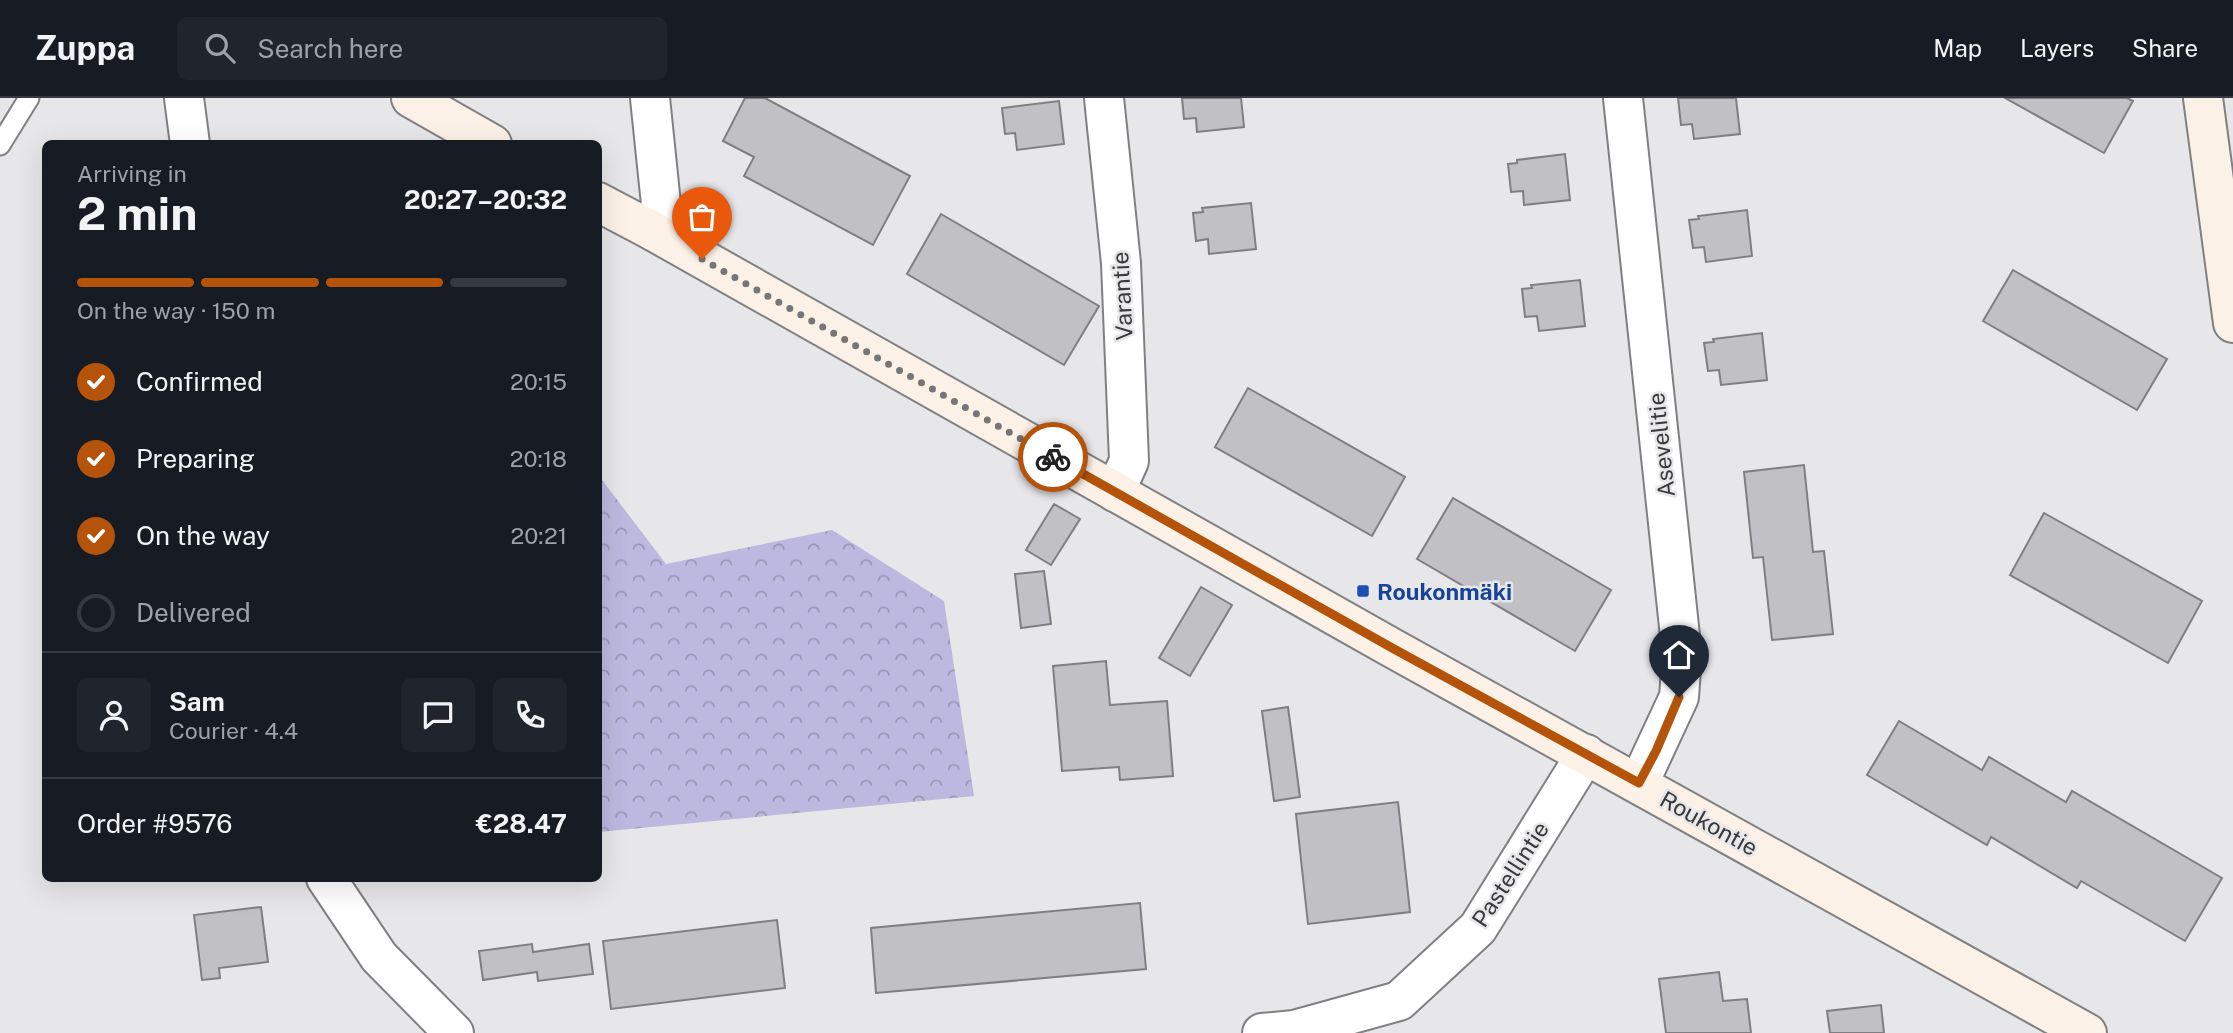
<!DOCTYPE html>
<meta charset="utf-8">
<style>
:root{--surface:#171b24;--page:#20242c;--text:#f1f3f6;--muted:#9ea1a6;--line:#363941;--accent:#b45309}
body{margin:0;font-family:"Public Sans",sans-serif;background:var(--page);color:var(--text);height:100vh;display:flex;flex-direction:column;font-size:26px;white-space:nowrap}
*{box-sizing:border-box;margin:0}
p{font-size:23px;color:var(--muted)}
.icon{flex:none;width:38px;height:38px;fill:none;stroke:currentColor;stroke-width:2;stroke-linecap:round;stroke-linejoin:round}
.map{position:relative;flex:1;overflow:hidden}
.panel{position:absolute;left:42px;top:42px;width:560px;height:742px;display:flex;flex-direction:column;background:var(--surface);border-radius:10px;box-shadow:0 7px 28px #0002}
.panel>*{flex:none}
.pin{position:absolute;display:grid;place-items:center;width:60px;height:60px;color:#fff;margin:-72px -30px;border-radius:50% 50% 50% 0;rotate:-45deg;box-shadow:0 0 7px #0007}
.pin .icon{rotate:45deg}
.courier{position:absolute;display:grid;place-items:center;width:70px;height:70px;margin:-35px;border:5px solid #b45309;border-radius:50%;background:#fff;color:#222;box-shadow:0 2px 9px #0007}
.summary em{font-style:normal;font-weight:700}
.summary div{display:flex;flex-direction:column-reverse}
.summary{display:flex;align-items:center;justify-content:space-between;height:119px;padding:0 35px}
h1{font-size:46px;font-weight:700;line-height:52px}
.bar{display:grid;grid-template-columns:repeat(4,1fr);gap:10px 7px;align-content:center;height:84px;padding:0 35px}
.bar i{height:9px;border-radius:5px;background:var(--line)}
.bar .on{background:var(--accent)}
.bar p{grid-column:span 4}
.line{display:flex;align-items:center;gap:18px;padding:0 35px;border-top:2px solid var(--line)}
.line div{flex:1}
.round{display:grid;place-items:center;flex:none;width:74px;height:74px;border-radius:10px;background:var(--page)}
ol{padding:0 35px;list-style:none}
li{display:flex;align-items:center;gap:21px;height:77px}
li p{margin-inline-start:auto}
li .icon{padding:7px;border-radius:50%;background:var(--accent);color:#fff;stroke-width:4}
li:last-child{color:var(--muted)}
li i{width:38px;height:38px;border:4px solid var(--line);border-radius:50%}
header{display:flex;align-items:center;gap:42px;box-sizing:border-box;height:98px;padding:0 35px;background:var(--surface);border-bottom:2px solid var(--line)}
header strong{font-size:33px}
nav{display:flex;gap:38px;margin-inline-start:auto;font-size:24px}
.search{width:490px;height:63px;background:var(--page);display:flex;align-items:center;gap:18px;box-sizing:border-box;padding:0 24px;border-radius:10px;color:var(--muted);font-size:26px}
.map>svg:first-child{display:block}
.forest{fill:url(#forest-crowns)}
.building{fill:#c1c0c4;stroke:#7f7f82;stroke-width:2}
.lines{fill:none;stroke-linecap:round;stroke-linejoin:round}
.lane-casing{stroke:#807f82;stroke-width:23}
.street-casing{stroke:#807f82;stroke-width:42}
.secondary-casing{stroke:#807f82;stroke-width:42}
.lane{stroke:#fff;stroke-width:19}
.street{stroke:#fff;stroke-width:38}
.secondary{stroke:#fcf1e6;stroke-width:38}
.done{stroke:#767678;stroke-width:7;stroke-dasharray:0 12.6}
.route{stroke:#b45309;stroke-width:9}
.transit-dot{fill:#1a4fb4;stroke:#e7e7ea;stroke-width:2.5}
.labels{text-anchor:middle;dominant-baseline:central;stroke-width:5;stroke-linejoin:round;paint-order:stroke}
.street-label{font-size:23px;fill:#39393a;stroke:#e7e7ea}
.transit-label{font-size:23px;font-weight:bold;fill:#164399;stroke:#e7e7ea;text-anchor:start}
</style>
<header>
<strong>Zuppa</strong>
<div class="search"><svg class="icon" aria-label="search" viewBox="0 0 24 24"><circle cx="10" cy="10" r="6"/><path d="M15 15l6 6"/></svg>Search here</div>
<nav><a>Map</a><a>Layers</a><a>Share</a></nav>
</header>
<div class="map">
<svg width="2233" height="935" viewBox="0 0 2233 935">
<defs>
<pattern id="forest-crowns" width="20" height="18" patternUnits="userSpaceOnUse" patternTransform="scale(1.75)"><rect width="20" height="18" fill="#bcb8df"/><path d="M2 6a3 3 0 1 1 6 0M12 15a3 3 0 1 1 6 0" fill="none" stroke="#9a97b6"/></pattern>
</defs>
<rect width="100%" height="100%" fill="#e7e7ea"/>
<polygon class="forest" points="599,378 666,466 832,432 944,503 974,698 599,734"/>
<g class="building">
<polygon points="745,0 765,0 910,78 873,147 744,78 754,59 723,43"/>
<polygon points="1182,0 1241,0 1244,29 1197,34 1196,20 1184,21"/>
<polygon points="1678,0 1736,0 1740,36 1694,41 1692,26 1681,27"/>
<polygon points="2005,0 2127,0 2133,3 2104,55"/>
<polygon points="1059,3 1064,46 1017,52 1015,35 1005,36 1002,10"/>
<polygon points="1565,56 1570,102 1524,107 1523,93 1511,94 1508,66 1517,65 1517,62"/>
<polygon points="1251,105 1256,151 1209,156 1208,141 1196,143 1193,115 1203,114 1202,110"/>
<polygon points="1747,112 1752,158 1706,164 1704,149 1693,150 1689,122 1699,121 1698,118"/>
<polygon points="941,116 1099,208 1064,267 907,176"/>
<polygon points="2013,172 2167,261 2137,312 1983,223"/>
<polygon points="1580,182 1585,228 1539,233 1537,218 1525,219 1522,191 1532,190 1531,187"/>
<polygon points="1762,235 1767,282 1721,287 1719,272 1708,273 1704,245 1714,244 1713,241"/>
<polygon points="1248,290 1405,379 1372,438 1215,349"/>
<polygon points="1804,367 1813,454 1824,453 1833,536 1772,542 1763,459 1753,460 1744,374"/>
<polygon points="1453,400 1611,492 1575,553 1417,461"/>
<polygon points="1054,406 1080,421 1051,467 1026,452"/>
<polygon points="2044,415 2202,503 2168,565 2010,477"/>
<polygon points="1044,473 1051,526 1021,530 1015,476"/>
<polygon points="1201,489 1232,507 1190,578 1159,560"/>
<polygon points="1106,563 1110,607 1167,603 1173,678 1120,682 1119,669 1062,673 1053,568"/>
<polygon points="1288,609 1300,699 1274,703 1262,613"/>
<polygon points="1899,623 1982,672 1989,659 2066,704 2072,693 2222,780 2185,843 2081,783 2077,790 1991,739 1987,747 1867,677"/>
<polygon points="1398,704 1410,814 1308,826 1296,716"/>
<polygon points="1140,805 1146,871 876,895 871,830"/>
<polygon points="261,809 268,864 219,870 220,880 202,882 194,817"/>
<polygon points="777,822 785,890 611,911 603,843"/>
<polygon points="532,846 533,854 589,846 593,876 538,883 537,874 483,882 479,853"/>
<polygon points="1719,874 1723,903 1747,901 1751,935 1666,935 1659,881"/>
<polygon points="1881,907 1884,935 1830,935 1827,913"/>
</g>
<g class="lines">
<defs>
<polyline id="lane" points="0,47 29,0"/>
<g id="street">
<polyline points="184,0 190,46"/>
<polyline points="650,0 661,106 653,133"/>
<polyline points="1104,0 1121,165 1129,363 1115,394"/>
<polyline points="1623,0 1682,557 1679,599 1639,685"/>
<polyline points="326,780 379,859 454,935"/>
<polyline points="1262,935 1294,932 1399,903 1478,830 1586,656"/>
</g>
<g id="secondary">
<polyline points="411,0 492,46"/>
<polyline points="2203,0 2233,225"/>
<polyline points="598,104 653,133 1394,551 2087,935"/>
</g>
</defs>
<use href="#lane" class="lane-casing"/>
<use href="#street" class="street-casing"/>
<use href="#secondary" class="secondary-casing"/>
<use href="#lane" class="lane"/>
<use href="#street" class="street"/>
<use href="#secondary" class="secondary"/>
</g>
<g class="lines">
<polyline class="done" points="702,161 1053,359"/>
<polyline class="route" points="1053,359 1394,551 1639,685 1656,653 1679,599"/>
</g>
<rect class="transit-dot" x="1356" y="486" width="14" height="14" rx="3.5"/>
<g class="labels">
<g class="street-label">
<text transform="translate(1122 198) rotate(-93)">Varantie</text>
<text transform="translate(1661 347) rotate(-96)">Asevelitie</text>
<text transform="translate(1709 725) rotate(29)">Roukontie</text>
<text transform="translate(1510 776) rotate(-57)">Pastellintie</text>
</g>
<g class="transit-label">
<text x="1377" y="493">Roukonmäki</text>
</g>
</g>
</svg>
<div class="pin" style="left:702px;top:161px;background:#ea580c"><svg class="icon" aria-label="bag" viewBox="0 0 24 24"><path d="M5 8h14l-1 12H6zM9 8a3 3 0 0 1 6 0"/></svg></div>
<div class="pin" style="left:1679px;top:599px;background:#1f2937"><svg class="icon" aria-label="home" viewBox="0 0 24 24"><path d="M3 11l9-7 9 7M6 9v11h12V9"/></svg></div>
<div class="courier" style="left:1053px;top:359px"><svg class="icon" aria-label="bike" viewBox="0 0 24 24"><circle cx="6" cy="16" r="4"/><circle cx="18" cy="16" r="4"/><path d="M6 16l4-8h5l3 8M10 8l3 8H6M13 5h3"/></svg></div>
<section class="panel">
<div class="summary"><div><h1>2 min</h1><p>Arriving in</p></div><em>20:27–20:32</em></div>
<div class="bar"><i class="on"></i><i class="on"></i><i class="on"></i><i></i><p>On the way · 150 m</p></div>
<ol>
<li><svg class="icon" aria-label="check" viewBox="0 0 24 24"><path d="M5 12l5 5 9-10"/></svg>Confirmed<p>20:15</p></li>
<li><svg class="icon" aria-label="check" viewBox="0 0 24 24"><path d="M5 12l5 5 9-10"/></svg>Preparing<p>20:18</p></li>
<li><svg class="icon" aria-label="check" viewBox="0 0 24 24"><path d="M5 12l5 5 9-10"/></svg>On the way<p>20:21</p></li>
<li><i></i>Delivered</li>
</ol>
<div class="line" style="height:126px"><a class="round"><svg class="icon" aria-label="person" viewBox="0 0 24 24"><circle cx="12" cy="8" r="4"/><path d="M4 21q1-7 8-7t8 7"/></svg></a><div><b>Sam</b><p>Courier · 4.4</p></div><a class="round"><svg class="icon" aria-label="chat" viewBox="0 0 24 24"><path d="M4 5h16v11H9l-5 4z"/></svg></a><a class="round"><svg class="icon" aria-label="phone" viewBox="0 0 24 24"><path d="M5 4h4l2 5-3 2q2 4 5 5l2-3 5 2v4C11 20 4 13 5 4z"/></svg></a></div>
<div class="line" style="height:91px"><div>Order #9576</div><b>€28.47</b></div>
</section>
</div>
